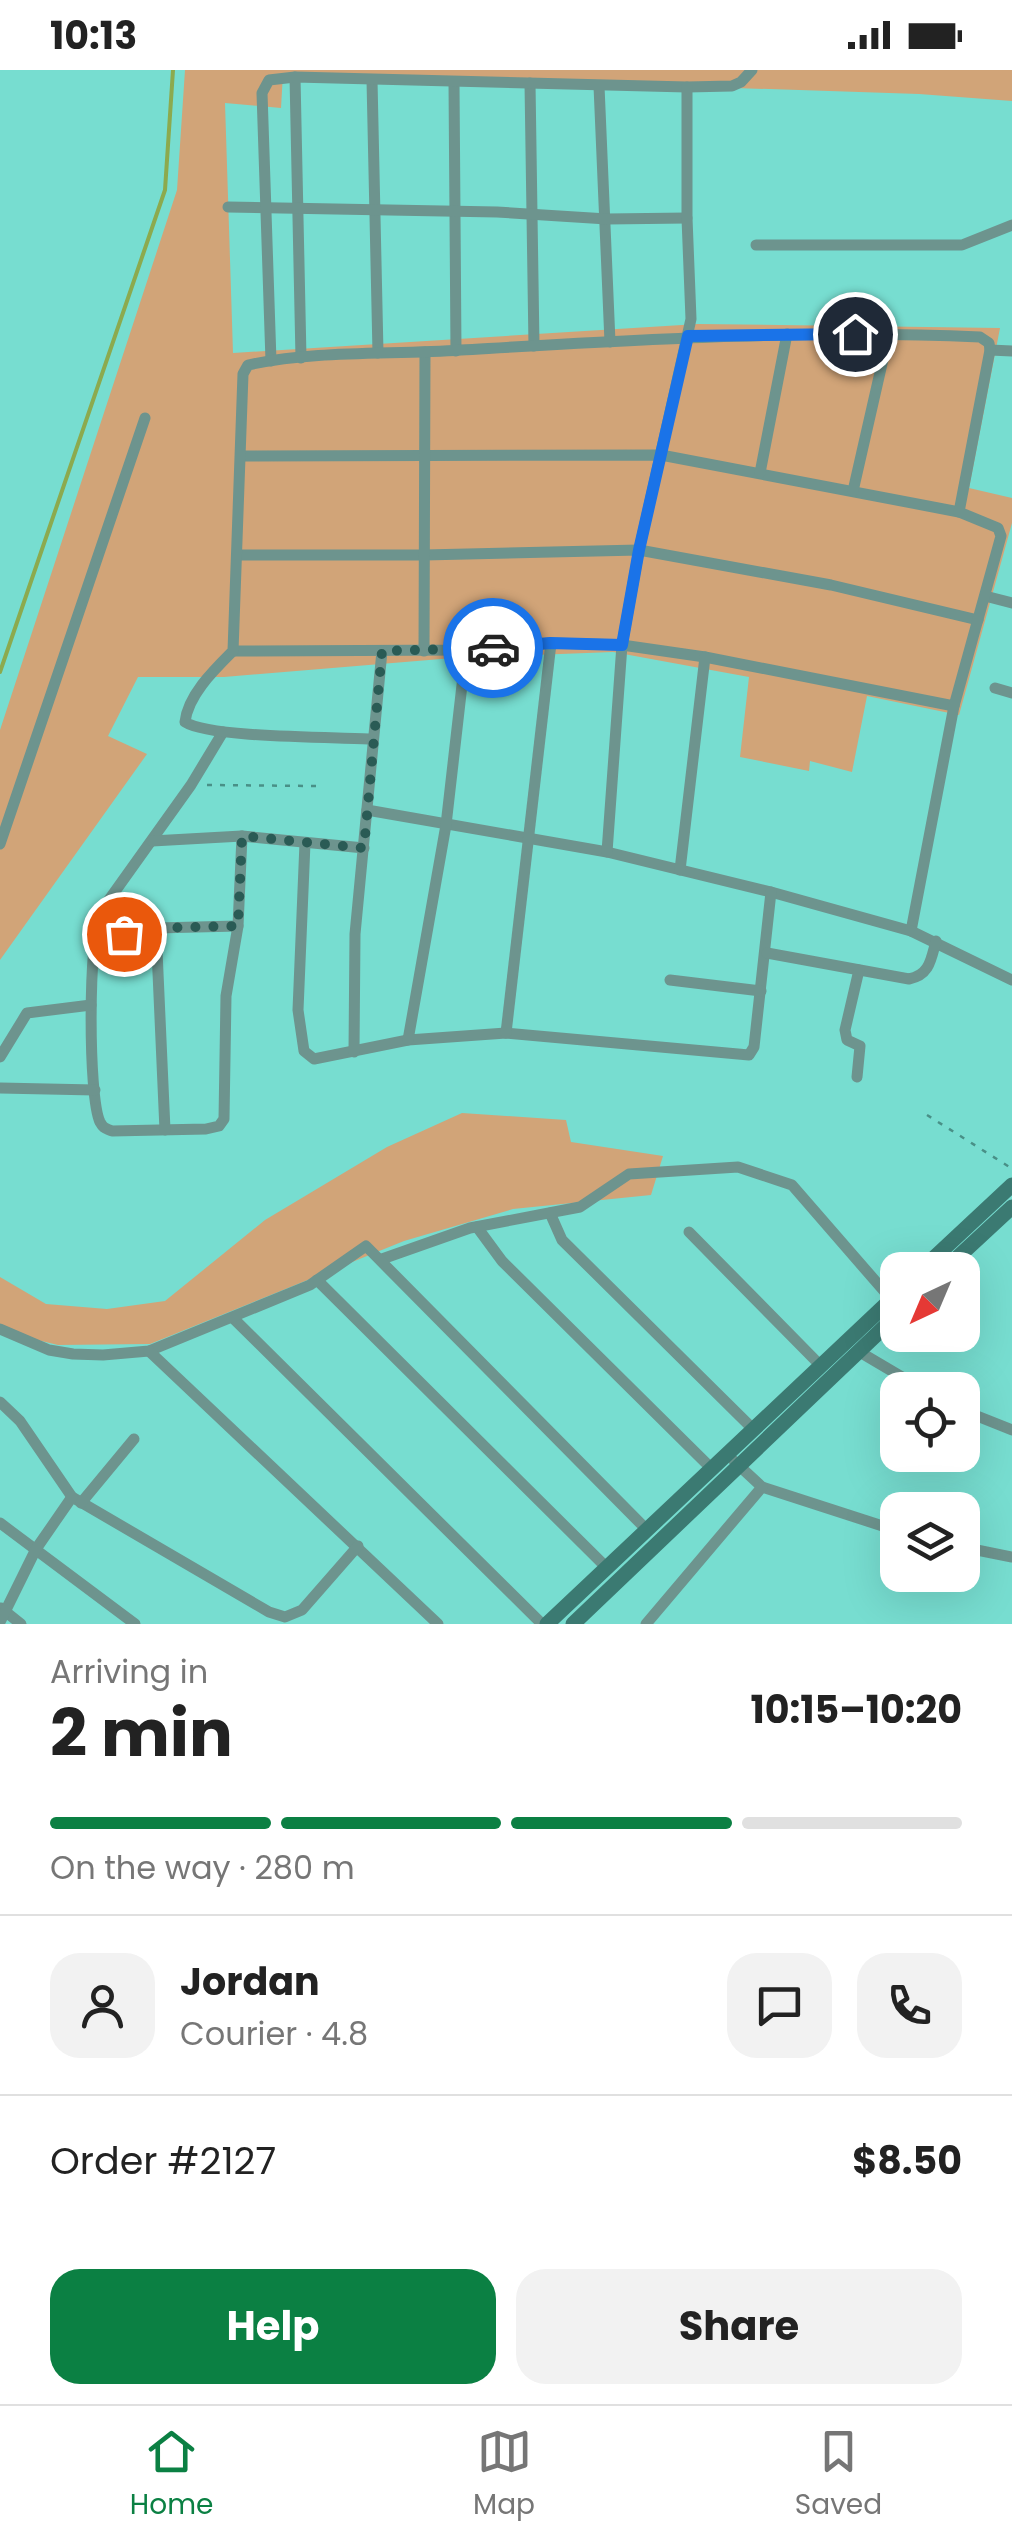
<!DOCTYPE html>
<meta charset="utf-8">
<style>
:root{--surface:#fff;--page:#f2f2f2;--text:#222;--muted:#767676;--line:#e0e0e0;--accent:#0b8043}
body{margin:0;font-family:Poppins,sans-serif;background:var(--page);color:var(--text);height:100vh;display:flex;flex-direction:column;font-size:38px;white-space:nowrap}
*{box-sizing:border-box;margin:0}
p{font-size:32px;color:var(--muted)}
.icon{flex:none;width:55px;height:55px;fill:none;stroke:currentColor;stroke-width:2;stroke-linecap:round;stroke-linejoin:round}
.map{position:relative;height:1554px;overflow:hidden}
.drawer{display:flex;flex-direction:column;background:var(--surface);flex:1}
.drawer>*{flex:none}
.needle{width:65px;rotate:224deg}
.buttons{position:absolute;left:880px;top:1182px;display:grid;gap:20px}
.buttons a{display:grid;place-items:center;width:100px;height:100px;border-radius:20px;background:var(--surface);box-shadow:0 10px 40px #0002;font-size:50px}
.pin{position:absolute;display:grid;place-items:center;width:85px;height:85px;color:#fff;margin:-42px;border:5px solid #fff;border-radius:50%;box-shadow:0 2px 10px #0007}
.courier{position:absolute;display:grid;place-items:center;width:100px;height:100px;margin:-50px;border:8px solid #1a73e8;border-radius:50%;background:#fff;color:#222;box-shadow:0 2px 12px #0007}
.head em{font-style:normal;font-weight:700}
.head div{display:flex;flex-direction:column-reverse}
.head{display:flex;align-items:center;justify-content:space-between;height:170px;padding:0 50px}
h1{font-size:65px;font-weight:700;line-height:75px}
.bar{display:grid;grid-template-columns:repeat(4,1fr);gap:15px 10px;align-content:center;height:120px;padding:0 50px}
.bar i{height:12px;border-radius:8px;background:var(--line)}
.bar .current{background:var(--accent)}
.bar p{grid-column:span 4}
.line{display:flex;align-items:center;gap:25px;padding:0 50px;border-top:2px solid var(--line)}
.line div{flex:1}
.round{display:grid;place-items:center;flex:none;width:105px;height:105px;border-radius:30px;background:var(--page)}
.cta{display:flex;gap:20px;margin-top:auto;padding:20px 50px}
.cta a{flex:1;height:115px;border-radius:30px;background:var(--accent);color:#fff;font-size:40px;font-weight:700;line-height:115px;text-align:center}
.cta a+a{background:var(--page);color:var(--text)}
.status{display:flex;justify-content:space-between;align-items:center;height:70px;padding:0 50px;background:var(--surface);direction:ltr}
.status svg{height:28px;fill:currentColor}
.tabs{display:flex;justify-content:space-around;align-items:center;height:140px;border-top:2px solid var(--line);background:var(--surface);font-size:28px;color:var(--muted)}
.tabs a{display:grid;justify-items:center;gap:5px}
.tabs .current{color:var(--accent)}
.map>svg:first-child{display:block}
.green{fill:#d1a478}
.lines{fill:none;stroke-linecap:round;stroke-linejoin:round}
.stream{stroke:#8caa4e;stroke-width:4}
.path{stroke:#499087;stroke-width:2.5;stroke-dasharray:5 8;stroke-linecap:butt}
.street{stroke:#6d948e;stroke-width:11}
.secondary{stroke:#3b7a72;stroke-width:15}
.done{stroke:#2a5b55;stroke-width:10;stroke-dasharray:0 18}
.route{stroke:#1a73e8;stroke-width:12}
</style>
<div class="status"><b>10:13</b><svg viewBox="0 0 49 12"><path d="M0 12V9h3v3zM5 12V6h3v6zM10 12V3h3v9zM15 12V0h3v12zM26 1h20v11H26zM47 4h2v5h-2z"/></svg></div>
<div class="map">
<svg width="1012" height="1554" viewBox="0 0 1012 1554">
<rect width="100%" height="100%" fill="#77ddd0"/>
<g class="green">
<polygon points="185,0 1012,0 1012,31 919,24 283,3 281,38 225,33 233,283 698,254 1000,258 969,418 1012,428 1012,453 959,645 867,626 852,702 810,691 809,701 740,687 749,607 613,582 453,588 224,607 138,607 108,666 147,684 0,890 0,660 177,120"/>
<polygon points="462,1043 566,1050 571,1072 663,1086 651,1125 513,1139 404,1171 150,1274 58,1275 0,1261 0,1207 46,1234 107,1239 165,1231 265,1150 387,1077"/>
</g>
<g class="lines">
<polyline class="stream" points="0,602 165,120 173,0"/>
<g class="path">
<polyline points="207,715 316,716"/>
<polyline points="927,1045 1011,1098"/>
</g>
<g class="street">
<polyline points="295,7 301,288"/>
<polyline points="372,10 378,283"/>
<polyline points="454,12 456,281"/>
<polyline points="530,13 534,276"/>
<polyline points="599,16 610,272"/>
<polyline points="228,137 497,142 607,149 687,148"/>
<polyline points="756,175 962,175 1012,155"/>
<polyline points="990,280 1012,281"/>
<polyline points="271,291 262,23 269,10 295,7 687,17 732,16 741,12 752,0"/>
<polyline points="241,386 661,385 959,442"/>
<polyline points="760,403 787,264"/>
<polyline points="853,421 889,263"/>
<polyline points="238,485 424,485 639,480 831,515 978,550"/>
<polyline points="985,526 1012,533"/>
<polyline points="233,581 466,580 551,573 622,575 705,587 954,636"/>
<polyline points="424,581 425,282"/>
<polyline points="995,618 1012,623"/>
<path d="M223 662 191 715 101 841C88 865 88 1027 100 1052 104 1059 105 1058 112 1061L206 1059 219 1056 224 1049 226 926 238 856 242 766"/>
<path d="M371 669C335 667 209 668 185 652 188 625 214 600 233 581L243 304 248 295C317 280 391 285 461 280 634 270 806 259 980 267L989 273 990 280 959 442 998 458 1001 466 954 636 911 861"/>
<polyline points="367,740 607,782 771,822 911,861 1012,910"/>
<polyline points="152,771 242,766 364,778"/>
<polyline points="305,773 298,940 304,981 314,989 408,970 506,963 749,985 754,977 771,822"/>
<polyline points="0,774 145,348"/>
<polyline points="607,782 622,575 639,480 691,249 687,148 687,17"/>
<polyline points="680,800 705,587"/>
<polyline points="156,858 165,1060"/>
<polyline points="92,870 156,858 238,856"/>
<path d="M767 883 909 909C930 905 931 889 936 871"/>
<polyline points="670,910 761,921"/>
<polyline points="506,963 551,573"/>
<polyline points="408,970 446,755 466,580"/>
<polyline points="354,982 355,864 382,581"/>
<polyline points="0,987 27,943 91,935"/>
<polyline points="857,1007 860,976 847,970 845,960 859,900"/>
<polyline points="0,1018 95,1020"/>
<polyline points="550,1143 562,1170 753,1359"/>
<polyline points="477,1157 502,1191 711,1398"/>
<polyline points="689,1162 820,1295"/>
<polyline points="382,1189 470,1158 580,1137 629,1104 738,1097 792,1115 891,1229"/>
<polyline points="317,1210 607,1498"/>
<polyline points="233,1248 542,1554"/>
<polyline points="0,1259 49,1280 73,1284 103,1285 149,1281 310,1215 366,1176 647,1460"/>
<polyline points="149,1281 438,1554"/>
<polyline points="858,1281 924,1320"/>
<polyline points="0,1332 20,1351 72,1427 269,1542 285,1547 302,1540 358,1476"/>
<polyline points="962,1340 1012,1360"/>
<polyline points="734,1391 762,1417 898,1461"/>
<polyline points="81,1433 134,1369"/>
<polyline points="0,1453 135,1554"/>
<polyline points="962,1477 1012,1487"/>
<polyline points="1,1538 21,1554"/>
<polyline points="0,1552 36,1479 72,1427"/>
<polyline points="646,1554 762,1417"/>
</g>
<g class="secondary">
<polyline points="921,1200 1012,1115"/>
<polyline points="944,1200 1012,1137"/>
<polyline points="547,1554 898,1223"/>
<polyline points="573,1554 898,1244"/>
</g>
</g>
<g class="lines">
<polyline class="done" points="124,864 156,858 238,856 242,766 364,778 382,581 493,578"/>
<polyline class="route" points="493,578 550,573 622,575 639,480 688,266 855,264"/>
</g>
</svg>
<div class="buttons">
<a><svg class="needle" viewBox="-14 -14 28 28"><path d="M0-13l5 13h-10z" fill="#e53935"/><path d="M0 13l5-13h-10z" fill="#767676"/></svg></a>
<a><svg class="icon" aria-label="locate" viewBox="0 0 24 24"><circle cx="12" cy="12" r="6"/><path d="M12 2v4M12 18v4M2 12h4M18 12h4"/></svg></a>
<a><svg class="icon" aria-label="layers" viewBox="0 0 24 24"><path d="M12 4l9 5-9 5-9-5zM3 14l9 5 9-5"/></svg></a>
</div>
<div class="pin" style="left:124px;top:864px;background:#ea580c"><svg class="icon" aria-label="bag" viewBox="0 0 24 24"><path d="M5 8h14l-1 12H6zM9 8a3 3 0 0 1 6 0"/></svg></div>
<div class="pin" style="left:855px;top:264px;background:#1f2937"><svg class="icon" aria-label="home" viewBox="0 0 24 24"><path d="M3 11l9-7 9 7M6 9v11h12V9"/></svg></div>
<div class="courier" style="left:493px;top:578px"><svg class="icon" aria-label="car" viewBox="0 0 24 24"><path d="M5 17H2v-5l4-1 3-4h7l3 4 3 1v5h-3M9 17h6M6 11h13"/><circle cx="7" cy="17" r="2"/><circle cx="17" cy="17" r="2"/></svg></div>
</div>
<section class="drawer">
<div class="head"><div><h1>2 min</h1><p>Arriving in</p></div><em>10:15–10:20</em></div>
<div class="bar"><i class="current"></i><i class="current"></i><i class="current"></i><i></i><p>On the way · 280 m</p></div>
<div class="line" style="height:180px"><a class="round"><svg class="icon" aria-label="person" viewBox="0 0 24 24"><circle cx="12" cy="8" r="4"/><path d="M4 21q1-7 8-7t8 7"/></svg></a><div><b>Jordan</b><p>Courier · 4.8</p></div><a class="round"><svg class="icon" aria-label="chat" viewBox="0 0 24 24"><path d="M4 5h16v11H9l-5 4z"/></svg></a><a class="round"><svg class="icon" aria-label="phone" viewBox="0 0 24 24"><path d="M5 4h4l2 5-3 2q2 4 5 5l2-3 5 2v4C11 20 4 13 5 4z"/></svg></a></div>
<div class="line" style="height:130px"><div>Order #2127</div><b>$8.50</b></div>
<div class="cta"><a>Help</a><a>Share</a></div>
</section>
<nav class="tabs">
<a class="current"><svg class="icon" aria-label="home" viewBox="0 0 24 24"><path d="M3 11l9-7 9 7M6 9v11h12V9"/></svg>Home</a>
<a><svg class="icon" aria-label="map" viewBox="0 0 24 24"><path d="M3 6l6-2 6 2 6-2v14l-6 2-6-2-6 2zM9 4v14M15 6v14"/></svg>Map</a>
<a><svg class="icon" aria-label="saved" viewBox="0 0 24 24"><path d="M7 4h10v16l-5-4-5 4z"/></svg>Saved</a>
</nav>
